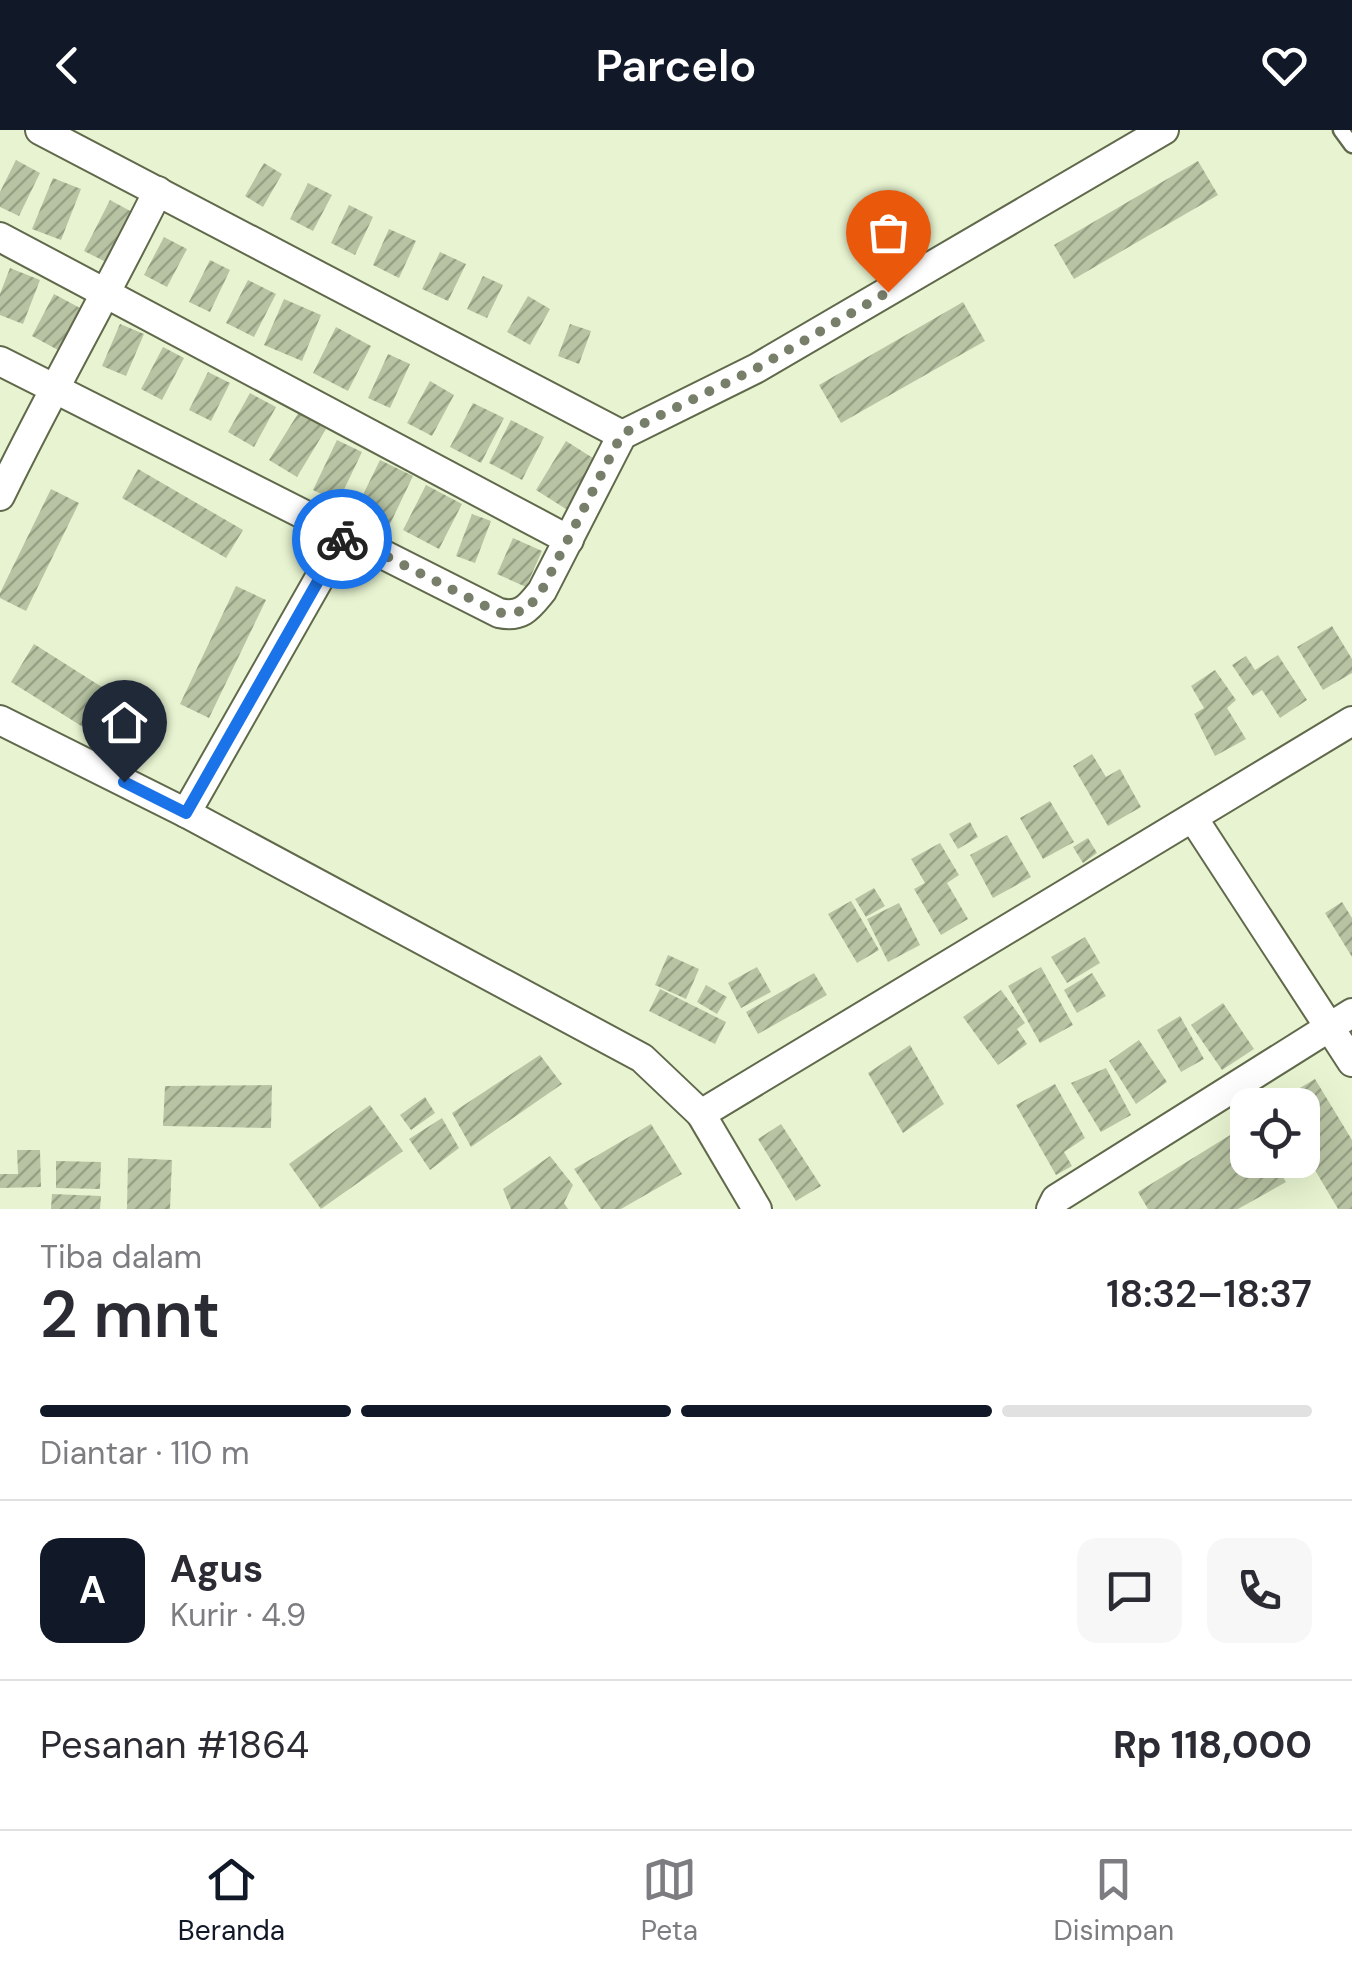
<!DOCTYPE html>
<html lang="id">
<meta charset="utf-8">
<style>
:root{--surface:#fff;--page:#f7f7f7;--text:#2b2b33;--muted:#7c7c81;--line:#e1e1e2;--accent:#111827}
body{margin:0;font-family:"DM Sans",sans-serif;background:var(--page);color:var(--text);height:100vh;display:flex;flex-direction:column;font-size:38px;white-space:nowrap}
*{box-sizing:border-box;margin:0}
p{font-size:32px;color:var(--muted)}
.icon{flex:none;width:55px;height:55px;fill:none;stroke:currentColor;stroke-width:2;stroke-linecap:round;stroke-linejoin:round}
.map{position:relative;height:1079px;overflow:hidden}
.sheet{display:flex;flex-direction:column;background:var(--surface);flex:1}
.sheet>*{flex:none}
.controls{position:absolute;left:1230px;top:958px;display:grid;gap:20px}
.controls a{display:grid;place-items:center;width:90px;height:90px;border-radius:20px;background:var(--surface);box-shadow:0 10px 40px #0002;font-size:50px}
.pin{position:absolute;display:grid;place-items:center;width:85px;height:85px;color:#fff;margin:-102px -42px;border-radius:50% 50% 50% 0;rotate:-45deg;box-shadow:0 0 10px #0007}
.pin .icon{rotate:45deg}
.courier{position:absolute;display:grid;place-items:center;width:100px;height:100px;margin:-50px;border:8px solid #1a73e8;border-radius:50%;background:#fff;color:#222;box-shadow:0 2px 12px #0007}
.headline em{font-style:normal;font-weight:600}
.headline div{display:flex;flex-direction:column-reverse}
.headline{display:flex;align-items:center;justify-content:space-between;height:170px;padding:0 40px}
h1{font-size:65px;font-weight:600;line-height:75px}
.bar{display:grid;grid-template-columns:repeat(4,1fr);gap:15px 10px;align-content:center;height:120px;padding:0 40px}
.bar i{height:12px;border-radius:8px;background:var(--line)}
.bar .selected{background:var(--accent)}
.bar p{grid-column:span 4}
.line{display:flex;align-items:center;gap:25px;padding:0 40px;border-top:2px solid var(--line)}
.line div{flex:1}
.round{display:grid;place-items:center;flex:none;width:105px;height:105px;border-radius:20px;background:var(--page)}
header{display:flex;justify-content:space-between;align-items:center;height:130px;padding:0 40px;background:var(--accent);color:#fff;font-size:45px;font-weight:600}
.tabs{display:flex;justify-content:space-around;align-items:center;height:140px;border-top:2px solid var(--line);background:var(--surface);font-size:28px;color:var(--muted)}
.tabs a{display:grid;justify-items:center;gap:5px}
.tabs .selected{color:var(--accent)}
.map>svg:first-child{display:block}
.building{fill:url(#building-hatch)}
.lines{fill:none;stroke-linecap:round;stroke-linejoin:round}
.service-casing{stroke:#60694b;stroke-width:19}
.minor-casing{stroke:#60694b;stroke-width:32}
.service{stroke:#fff;stroke-width:14}
.minor{stroke:#fff;stroke-width:28}
.done{stroke:#777e69;stroke-width:10;stroke-dasharray:0 18}
.route{stroke:#1a73e8;stroke-width:12}
</style>
<header><svg class="icon" aria-label="back" viewBox="0 0 24 24"><path d="M15 5l-7 7 7 7"/></svg>Parcelo<svg class="icon" aria-label="heart" viewBox="0 0 24 24"><path d="M12 20l-8-8c-3-5 5-10 8-4 3-6 11-1 8 4z"/></svg></header>
<div class="map">
<svg width="1352" height="1079" viewBox="0 0 1352 1079">
<defs>
<pattern id="building-hatch" width="6" height="6" patternUnits="userSpaceOnUse" patternTransform="scale(2.5)"><rect width="6" height="6" fill="#b7c3a2"/><path d="M-1 1l2-2M0 6l6-6M5 7l2-2" fill="none" stroke="#96a085"/></pattern>
</defs>
<rect width="100%" height="100%" fill="#e8f4d1"/>
<g class="building">
<polygon points="16,30 40,43 19,86 0,77 0,62"/>
<polygon points="1198,31 1218,65 1074,149 1054,115"/>
<polygon points="264,33 282,44 263,77 245,66"/>
<polygon points="53,48 81,59 61,110 32,99"/>
<polygon points="308,53 332,65 313,101 290,89"/>
<polygon points="110,70 134,83 108,133 84,121"/>
<polygon points="349,75 373,87 355,125 331,113"/>
<polygon points="389,99 416,111 399,148 373,135"/>
<polygon points="164,107 187,119 167,157 144,145"/>
<polygon points="440,122 466,134 448,171 422,159"/>
<polygon points="210,130 230,140 210,182 189,172"/>
<polygon points="10,138 40,150 23,194 0,185 0,164"/>
<polygon points="483,146 503,155 487,188 467,179"/>
<polygon points="248,150 276,164 254,207 226,193"/>
<polygon points="54,164 80,178 58,220 32,206"/>
<polygon points="528,166 550,179 530,215 507,202"/>
<polygon points="284,169 321,185 302,231 264,215"/>
<polygon points="963,172 985,211 841,293 819,255"/>
<polygon points="120,194 144,204 126,246 102,236"/>
<polygon points="570,194 591,201 579,234 558,226"/>
<polygon points="336,197 371,216 348,261 313,243"/>
<polygon points="163,217 184,228 162,270 141,259"/>
<polygon points="388,224 410,234 390,278 368,268"/>
<polygon points="208,242 230,253 211,291 189,280"/>
<polygon points="430,251 454,265 432,306 407,293"/>
<polygon points="250,263 276,277 254,317 228,302"/>
<polygon points="473,273 504,288 481,333 450,317"/>
<polygon points="299,282 326,299 297,347 269,330"/>
<polygon points="511,290 544,307 522,350 489,333"/>
<polygon points="337,310 362,322 338,372 313,360"/>
<polygon points="566,311 596,330 566,379 536,360"/>
<polygon points="380,330 413,346 390,394 357,377"/>
<polygon points="138,339 243,400 226,428 122,368"/>
<polygon points="426,355 462,374 439,419 403,400"/>
<polygon points="51,359 79,373 26,481 0,468 0,463"/>
<polygon points="472,384 491,391 475,433 456,426"/>
<polygon points="513,408 542,421 526,457 497,444"/>
<polygon points="236,456 266,470 209,588 180,574"/>
<polygon points="1332,496 1352,529 1352,543 1323,560 1297,517"/>
<polygon points="34,514 146,585 123,622 11,552"/>
<polygon points="1278,525 1307,570 1280,588 1262,560 1253,566 1232,535 1246,526 1255,540"/>
<polygon points="1215,540 1236,570 1227,578 1246,609 1215,626 1194,584 1204,578 1191,556"/>
<polygon points="1092,624 1106,647 1120,639 1141,677 1108,696 1073,636"/>
<polygon points="1050,671 1074,712 1043,729 1020,688"/>
<polygon points="970,692 978,707 958,719 949,704"/>
<polygon points="1007,705 1031,747 993,768 970,725"/>
<polygon points="1088,708 1097,723 1083,733 1073,717"/>
<polygon points="940,713 959,745 947,753 968,789 941,805 914,759 925,753 911,729"/>
<polygon points="874,758 885,776 866,787 855,769"/>
<polygon points="851,771 879,820 857,833 828,784"/>
<polygon points="1342,772 1352,788 1352,827 1325,783"/>
<polygon points="899,773 920,815 888,832 867,789"/>
<polygon points="1085,807 1100,833 1067,853 1051,827"/>
<polygon points="668,825 699,839 686,869 655,855"/>
<polygon points="757,837 771,862 741,878 728,853"/>
<polygon points="1041,837 1073,895 1040,913 1008,856"/>
<polygon points="814,843 827,865 758,904 746,882"/>
<polygon points="1092,843 1106,866 1077,883 1064,860"/>
<polygon points="706,855 727,867 717,884 697,872"/>
<polygon points="660,859 726,892 715,914 649,881"/>
<polygon points="1001,860 1025,893 1017,899 1027,914 998,935 963,887"/>
<polygon points="1223,873 1254,919 1222,940 1191,895"/>
<polygon points="1180,886 1204,929 1181,942 1157,900"/>
<polygon points="1139,910 1167,952 1136,974 1109,931"/>
<polygon points="910,915 944,974 903,1003 868,943"/>
<polygon points="540,925 562,954 471,1017 452,983"/>
<polygon points="1106,938 1131,985 1101,1002 1071,953"/>
<polygon points="1315,949 1352,1010 1352,1079 1338,1079 1302,1018 1302,975 1276,972"/>
<polygon points="1055,954 1085,1008 1064,1022 1072,1036 1056,1045 1016,975"/>
<polygon points="272,955 271,998 163,996 165,956"/>
<polygon points="425,967 435,983 411,1000 400,985"/>
<polygon points="370,975 403,1021 321,1079 289,1034"/>
<polygon points="442,988 459,1018 430,1040 409,1009"/>
<polygon points="651,994 682,1044 621,1079 601,1079 574,1039"/>
<polygon points="781,994 821,1056 796,1071 758,1009"/>
<polygon points="1248,994 1248,1030 1273,1030 1286,1052 1238,1079 1148,1079 1138,1062"/>
<polygon points="17,1020 40,1020 41,1057 0,1058 0,1044 18,1044"/>
<polygon points="550,1026 573,1055 564,1073 568,1079 511,1079 503,1059"/>
<polygon points="128,1028 172,1030 170,1079 127,1079"/>
<polygon points="56,1031 101,1032 100,1059 56,1058"/>
<polygon points="52,1064 101,1066 100,1079 51,1079"/>
</g>
<g class="lines">
<defs>
<polyline id="service" points="1341,0 1352,15"/>
<g id="minor">
<polyline points="40,0 622,305"/>
<polyline points="0,107 569,410"/>
<path d="M0 231 499 483C522 488 529 477 542 461L622 305 757 238 1164 0"/>
<path d="M0 366C50 263 107 164 158 61"/>
<polyline points="0,590 186,683 642,928 701,984 1352,591"/>
<polyline points="186,683 344,405"/>
<polyline points="1193,688 1352,932"/>
<polyline points="701,984 757,1079"/>
<polyline points="1051,1079 1056,1069 1352,883"/>
</g>
</defs>
<use href="#service" class="service-casing"/>
<use href="#minor" class="minor-casing"/>
<use href="#service" class="service"/>
<use href="#minor" class="minor"/>
</g>
<g class="lines">
<polyline class="done" points="342,409 344,405 499,483 526,481 542,460 622,304 757,238 888,162"/>
<polyline class="route" points="124,652 186,683 342,409"/>
</g>
</svg>
<div class="controls">
<a><svg class="icon" aria-label="locate" viewBox="0 0 24 24"><circle cx="12" cy="12" r="6"/><path d="M12 2v4M12 18v4M2 12h4M18 12h4"/></svg></a>
</div>
<div class="pin" style="left:888px;top:162px;background:#ea580c"><svg class="icon" aria-label="bag" viewBox="0 0 24 24"><path d="M5 8h14l-1 12H6zM9 8a3 3 0 0 1 6 0"/></svg></div>
<div class="pin" style="left:124px;top:652px;background:#1f2937"><svg class="icon" aria-label="home" viewBox="0 0 24 24"><path d="M3 11l9-7 9 7M6 9v11h12V9"/></svg></div>
<div class="courier" style="left:342px;top:409px"><svg class="icon" aria-label="bike" viewBox="0 0 24 24"><circle cx="6" cy="16" r="4"/><circle cx="18" cy="16" r="4"/><path d="M6 16l4-8h5l3 8M10 8l3 8H6M13 5h3"/></svg></div>
</div>
<section class="sheet">
<div class="headline"><div><h1>2 mnt</h1><p>Tiba dalam</p></div><em>18:32–18:37</em></div>
<div class="bar"><i class="selected"></i><i class="selected"></i><i class="selected"></i><i></i><p>Diantar · 110 m</p></div>
<div class="line" style="height:180px"><b class="round" style="background:var(--accent);color:#fff">A</b><div><b>Agus</b><p>Kurir · 4.9</p></div><a class="round"><svg class="icon" aria-label="chat" viewBox="0 0 24 24"><path d="M4 5h16v11H9l-5 4z"/></svg></a><a class="round"><svg class="icon" aria-label="phone" viewBox="0 0 24 24"><path d="M5 4h4l2 5-3 2q2 4 5 5l2-3 5 2v4C11 20 4 13 5 4z"/></svg></a></div>
<div class="line" style="height:130px"><div>Pesanan #1864</div><b>Rp 118,000</b></div>
</section>
<nav class="tabs">
<a class="selected"><svg class="icon" aria-label="home" viewBox="0 0 24 24"><path d="M3 11l9-7 9 7M6 9v11h12V9"/></svg>Beranda</a>
<a><svg class="icon" aria-label="map" viewBox="0 0 24 24"><path d="M3 6l6-2 6 2 6-2v14l-6 2-6-2-6 2zM9 4v14M15 6v14"/></svg>Peta</a>
<a><svg class="icon" aria-label="saved" viewBox="0 0 24 24"><path d="M7 4h10v16l-5-4-5 4z"/></svg>Disimpan</a>
</nav>
